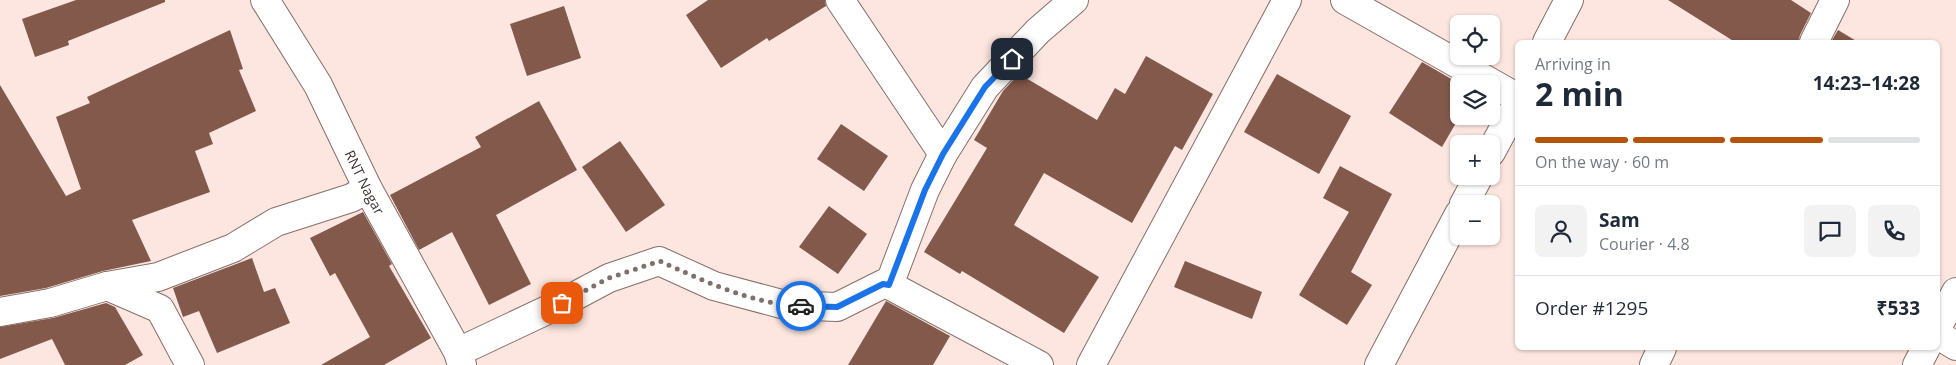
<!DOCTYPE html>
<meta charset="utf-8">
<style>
:root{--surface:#fff;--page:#f2f2f3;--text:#1f2937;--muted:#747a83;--line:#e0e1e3;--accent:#b45309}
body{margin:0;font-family:"Open Sans",sans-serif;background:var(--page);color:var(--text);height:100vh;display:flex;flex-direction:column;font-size:19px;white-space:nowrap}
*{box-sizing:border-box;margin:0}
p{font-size:16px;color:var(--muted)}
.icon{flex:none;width:28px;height:28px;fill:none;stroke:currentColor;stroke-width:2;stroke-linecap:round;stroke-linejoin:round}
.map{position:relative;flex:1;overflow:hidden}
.details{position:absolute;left:1515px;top:40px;width:425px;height:310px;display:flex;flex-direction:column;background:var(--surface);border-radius:8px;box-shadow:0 1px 4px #0004}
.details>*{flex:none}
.buttons{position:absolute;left:1450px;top:15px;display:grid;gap:10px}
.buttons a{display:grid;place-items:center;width:50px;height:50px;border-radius:8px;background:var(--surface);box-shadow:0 1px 4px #0004;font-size:25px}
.pin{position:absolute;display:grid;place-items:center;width:42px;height:42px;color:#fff;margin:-21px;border-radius:10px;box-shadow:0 2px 8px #0006}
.courier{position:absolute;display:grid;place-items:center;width:50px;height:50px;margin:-25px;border:4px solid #1a73e8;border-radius:50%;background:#fff;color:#222;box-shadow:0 1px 6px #0007}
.summary em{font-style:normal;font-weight:700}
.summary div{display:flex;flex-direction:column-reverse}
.summary{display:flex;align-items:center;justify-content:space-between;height:85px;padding:0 20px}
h1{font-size:32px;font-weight:700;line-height:38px}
.bar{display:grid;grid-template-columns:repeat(4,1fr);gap:8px 5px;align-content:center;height:60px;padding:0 20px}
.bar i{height:6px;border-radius:4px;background:var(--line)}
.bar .active{background:var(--accent)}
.bar p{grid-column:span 4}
.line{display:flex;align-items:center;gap:12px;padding:0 20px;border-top:1px solid var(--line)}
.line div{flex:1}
.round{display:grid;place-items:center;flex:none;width:52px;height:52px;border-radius:8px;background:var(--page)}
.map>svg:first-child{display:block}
.building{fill:#82594b}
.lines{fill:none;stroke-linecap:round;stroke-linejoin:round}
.minor-casing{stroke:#866f68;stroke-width:30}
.minor{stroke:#fff;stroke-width:28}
.done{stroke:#7f706c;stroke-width:5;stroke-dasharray:0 9}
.route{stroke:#1a73e8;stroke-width:6}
.labels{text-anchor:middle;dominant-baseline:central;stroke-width:5;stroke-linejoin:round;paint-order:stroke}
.street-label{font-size:14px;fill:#3b312e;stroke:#fff}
</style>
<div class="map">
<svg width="1956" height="365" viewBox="0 0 1956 365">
<rect width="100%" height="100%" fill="#fce6df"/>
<g class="building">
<polygon points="76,0 165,0 165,2 68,41 69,45 35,57 22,19"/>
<polygon points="708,0 825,0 826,6 769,41 767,38 721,68 686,15"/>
<polygon points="1668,0 1791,0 1811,13 1800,35 1798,42 1735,42"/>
<polygon points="564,6 581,58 527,76 510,24"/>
<polygon points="230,30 243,69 239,70 256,111 209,133 213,144 195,151 210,192 132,220 151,261 103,271 46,288 0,296 0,85 66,196 81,189 56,117 90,103 87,97"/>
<polygon points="1838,30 1858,42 1831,42"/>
<polygon points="1146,56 1213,94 1182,150 1175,146 1132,223 1044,173 1014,225 1099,277 1064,333 962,271 960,274 924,252 987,148 974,140 1003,91 1019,74 1097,120 1115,88 1125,94"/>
<polygon points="1422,62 1460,84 1460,116 1442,147 1389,113"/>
<polygon points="1277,74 1351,116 1319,174 1244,132"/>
<polygon points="539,101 577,170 496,215 531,284 489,305 452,232 419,250 390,195 481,147 475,137"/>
<polygon points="841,124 888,156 864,191 817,159"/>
<polygon points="620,141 665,205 626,232 582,167"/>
<polygon points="1340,166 1392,194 1351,272 1372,285 1347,325 1299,295 1349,212 1323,198"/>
<polygon points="829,206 867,234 838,274 799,247"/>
<polygon points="363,212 392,264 389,266 431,338 384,365 321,365 370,337 335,273 330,276 310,238"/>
<polygon points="252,258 264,292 275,288 290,323 217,353 199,311 183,317 173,288"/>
<polygon points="1185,261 1262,292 1252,319 1174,287"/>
<polygon points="886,301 950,336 933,365 848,365"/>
<polygon points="106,303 115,307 143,355 125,365 65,365 52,339 0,359 0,327 53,318"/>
</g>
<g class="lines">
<defs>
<g id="minor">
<path id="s1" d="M265 0 318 85 368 189 458 352 462 365"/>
<polyline points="840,0 943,154"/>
<polyline points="1345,0 1518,98"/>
<polyline points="1547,42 1569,0"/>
<polyline points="1814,42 1835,0"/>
<polyline points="1491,152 1518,102"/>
<polyline points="1464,204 1479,176"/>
<polyline points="889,285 925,190 943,154 985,87 1038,31 1074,0"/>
<polyline points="107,286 160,309 190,365"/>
<polyline points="0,312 50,303 107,286 158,277 233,248 276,222 351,198 368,189"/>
<polyline points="1938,326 1956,292"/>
<polyline points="1938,335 1956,346"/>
<polyline points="458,352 562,303 609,278 659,261 714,286 785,305 837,307 883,284 889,285 1039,365"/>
<polyline points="1091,365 1287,0"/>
<polyline points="1379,365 1459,214"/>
<polyline points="1654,365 1662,348"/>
<polyline points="1917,365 1926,348"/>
</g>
</defs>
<use href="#minor" class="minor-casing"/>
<use href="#minor" class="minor"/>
</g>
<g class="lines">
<path class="done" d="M562 303 609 278 660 261C701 280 755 305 801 306"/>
<polyline class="route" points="801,306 837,307 883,284 889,285 925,190 943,154 985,87 1012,59"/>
</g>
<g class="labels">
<g class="street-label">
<text stroke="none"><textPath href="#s1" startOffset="208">RNT Nagar</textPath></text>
</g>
</g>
</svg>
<div class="buttons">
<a><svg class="icon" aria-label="locate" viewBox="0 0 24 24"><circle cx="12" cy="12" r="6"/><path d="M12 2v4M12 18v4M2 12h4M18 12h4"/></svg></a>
<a><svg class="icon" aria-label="layers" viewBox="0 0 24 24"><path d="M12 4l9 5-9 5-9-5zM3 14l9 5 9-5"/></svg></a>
<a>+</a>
<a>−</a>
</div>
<div class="pin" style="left:562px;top:303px;background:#ea580c"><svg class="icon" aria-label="bag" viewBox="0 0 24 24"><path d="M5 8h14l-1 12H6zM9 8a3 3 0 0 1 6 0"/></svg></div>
<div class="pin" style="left:1012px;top:59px;background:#1f2937"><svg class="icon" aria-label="home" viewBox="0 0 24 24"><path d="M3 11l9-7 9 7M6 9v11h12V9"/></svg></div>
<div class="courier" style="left:801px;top:306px"><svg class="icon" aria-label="car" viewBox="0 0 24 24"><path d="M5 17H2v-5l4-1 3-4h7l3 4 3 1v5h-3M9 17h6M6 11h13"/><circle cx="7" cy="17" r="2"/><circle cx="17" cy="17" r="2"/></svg></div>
<section class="details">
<div class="summary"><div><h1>2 min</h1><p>Arriving in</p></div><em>14:23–14:28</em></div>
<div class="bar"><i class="active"></i><i class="active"></i><i class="active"></i><i></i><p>On the way · 60 m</p></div>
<div class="line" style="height:90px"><a class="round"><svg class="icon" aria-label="person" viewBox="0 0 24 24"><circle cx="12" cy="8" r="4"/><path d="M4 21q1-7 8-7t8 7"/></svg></a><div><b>Sam</b><p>Courier · 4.8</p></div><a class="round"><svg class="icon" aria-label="chat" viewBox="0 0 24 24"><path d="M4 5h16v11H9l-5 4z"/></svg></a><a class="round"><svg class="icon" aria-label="phone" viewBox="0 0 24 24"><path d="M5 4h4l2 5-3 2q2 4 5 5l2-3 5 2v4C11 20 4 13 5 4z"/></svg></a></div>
<div class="line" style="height:65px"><div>Order #1295</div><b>₹533</b></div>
</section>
</div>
